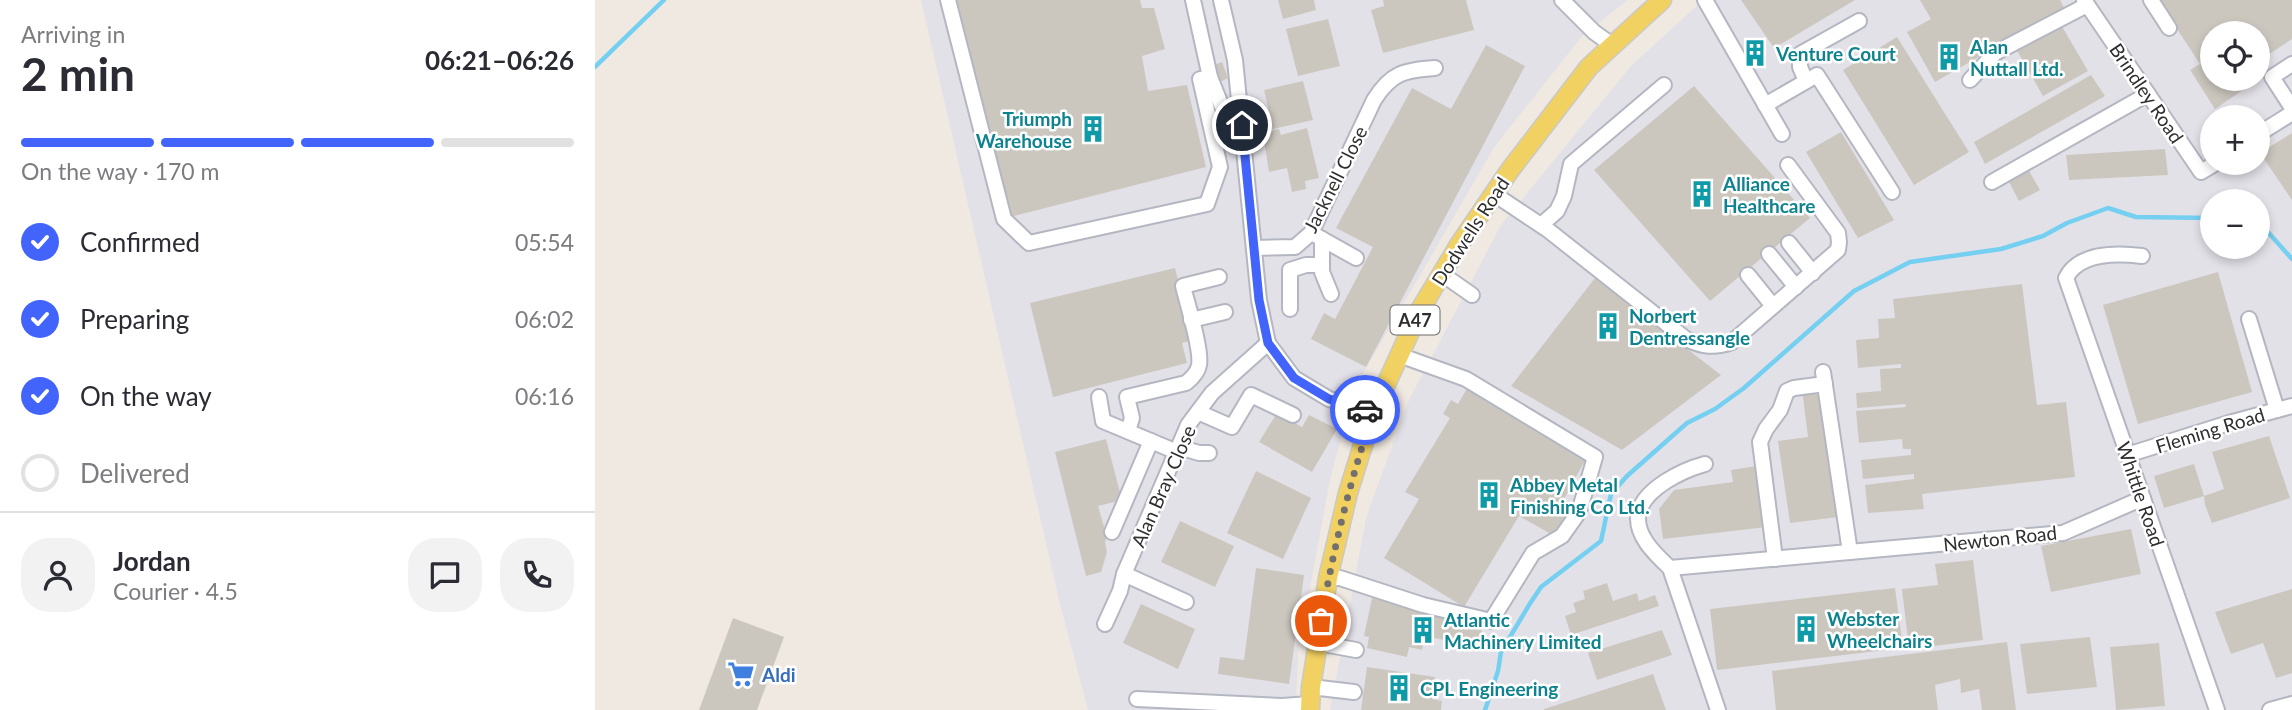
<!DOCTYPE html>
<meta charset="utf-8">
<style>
:root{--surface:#fff;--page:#f2f2f3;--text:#2b2b33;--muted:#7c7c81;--line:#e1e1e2;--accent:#4264fb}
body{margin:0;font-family:Lato,sans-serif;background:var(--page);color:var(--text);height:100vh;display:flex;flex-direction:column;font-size:26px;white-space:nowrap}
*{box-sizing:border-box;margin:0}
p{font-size:23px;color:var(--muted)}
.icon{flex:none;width:38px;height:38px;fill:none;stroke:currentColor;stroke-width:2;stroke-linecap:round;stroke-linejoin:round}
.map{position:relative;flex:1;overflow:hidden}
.sheet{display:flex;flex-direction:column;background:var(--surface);width:595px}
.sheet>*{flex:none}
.controls{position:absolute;left:1605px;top:21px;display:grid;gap:14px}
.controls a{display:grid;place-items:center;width:70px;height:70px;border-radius:50%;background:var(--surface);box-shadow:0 4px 10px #0003;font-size:35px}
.pin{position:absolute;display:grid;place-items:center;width:60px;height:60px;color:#fff;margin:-30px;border:4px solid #fff;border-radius:50%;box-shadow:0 2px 7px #0007}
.courier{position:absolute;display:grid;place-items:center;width:70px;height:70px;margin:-35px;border:5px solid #4264fb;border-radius:50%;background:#fff;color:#222;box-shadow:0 2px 9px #0007}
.headline em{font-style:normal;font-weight:700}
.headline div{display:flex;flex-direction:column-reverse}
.headline{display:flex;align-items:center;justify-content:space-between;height:119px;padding:0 21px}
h1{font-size:46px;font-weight:700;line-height:52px}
.bar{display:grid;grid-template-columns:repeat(4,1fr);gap:10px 7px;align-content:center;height:84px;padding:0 21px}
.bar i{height:9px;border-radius:5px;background:var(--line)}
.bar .on{background:var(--accent)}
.bar p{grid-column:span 4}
.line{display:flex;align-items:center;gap:18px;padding:0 21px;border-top:2px solid var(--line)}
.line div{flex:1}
.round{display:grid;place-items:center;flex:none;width:74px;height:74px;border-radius:28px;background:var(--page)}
ol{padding:0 21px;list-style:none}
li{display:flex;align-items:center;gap:21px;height:77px}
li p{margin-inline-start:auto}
li .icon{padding:7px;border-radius:50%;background:var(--accent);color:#fff;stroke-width:4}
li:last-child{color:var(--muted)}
li i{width:38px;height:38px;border:4px solid var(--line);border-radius:50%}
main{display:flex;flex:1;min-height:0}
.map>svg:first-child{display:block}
.industrial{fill:#e3e1e8;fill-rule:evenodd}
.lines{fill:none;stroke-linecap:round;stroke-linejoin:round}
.stream{stroke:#75cff0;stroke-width:4.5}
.building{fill:#cbc7bf}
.minor-casing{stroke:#b4b7c1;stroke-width:18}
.major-casing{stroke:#c9c9c9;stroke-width:21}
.minor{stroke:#fff;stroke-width:14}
.major{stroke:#f2d163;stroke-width:18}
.done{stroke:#726f6d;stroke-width:7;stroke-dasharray:0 12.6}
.route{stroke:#4264fb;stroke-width:9}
.labels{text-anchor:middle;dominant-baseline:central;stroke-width:5;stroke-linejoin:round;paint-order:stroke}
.shield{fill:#fff;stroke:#6d6d6d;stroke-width:2}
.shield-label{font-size:18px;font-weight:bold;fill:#2e2e2e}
.culture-label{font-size:19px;font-weight:bold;fill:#0d838f;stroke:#fff;text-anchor:start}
.street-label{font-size:19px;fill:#2e2e2e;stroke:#fff}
.shop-label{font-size:19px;font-weight:bold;fill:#366cbe;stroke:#fff;text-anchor:start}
</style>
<main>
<section class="sheet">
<div class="headline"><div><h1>2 min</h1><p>Arriving in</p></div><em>06:21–06:26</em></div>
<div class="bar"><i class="on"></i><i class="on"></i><i class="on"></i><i></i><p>On the way · 170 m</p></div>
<ol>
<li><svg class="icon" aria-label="check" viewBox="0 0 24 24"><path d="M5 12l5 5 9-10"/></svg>Confirmed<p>05:54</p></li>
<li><svg class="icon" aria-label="check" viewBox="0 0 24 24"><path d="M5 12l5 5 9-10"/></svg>Preparing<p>06:02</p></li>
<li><svg class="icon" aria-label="check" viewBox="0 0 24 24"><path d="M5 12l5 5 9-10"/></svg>On the way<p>06:16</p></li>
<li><i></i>Delivered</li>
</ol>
<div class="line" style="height:126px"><a class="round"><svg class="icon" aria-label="person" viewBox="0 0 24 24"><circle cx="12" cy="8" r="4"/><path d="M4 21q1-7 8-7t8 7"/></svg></a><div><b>Jordan</b><p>Courier · 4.5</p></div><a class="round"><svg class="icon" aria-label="chat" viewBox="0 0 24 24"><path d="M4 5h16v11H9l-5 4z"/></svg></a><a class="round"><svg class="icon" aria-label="phone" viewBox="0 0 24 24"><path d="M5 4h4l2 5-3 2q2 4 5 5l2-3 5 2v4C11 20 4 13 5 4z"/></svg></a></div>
</section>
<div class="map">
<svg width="1697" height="710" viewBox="0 0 1697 710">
<rect width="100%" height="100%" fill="#efe9e1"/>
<g class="industrial">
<polygon points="326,0 1033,0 988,35 900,146 759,389 735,480 703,652 701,710 493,710 466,608"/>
<path d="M1108 0H1697V710H735L771 518 813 402 906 225 1036 66ZM1617 33H1662V79H1617ZM1617 117H1662V163H1617ZM1617 201H1662V247H1617Z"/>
</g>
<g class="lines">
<g class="stream">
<polyline points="0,67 69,0"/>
<polyline points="1662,228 1672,231 1697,259"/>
<polyline points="890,710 903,671 906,652 934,605 946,587 1006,541 1016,494 1032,476 1092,423 1120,409 1149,388 1259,291 1315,262 1406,249 1448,236 1472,223 1513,208 1541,217 1617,218"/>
</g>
</g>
<g class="building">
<polygon points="362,0 545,0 547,8 559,8 570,49 547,56 553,91 592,85 611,167 415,217"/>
<polygon points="683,0 719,0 721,10 688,19"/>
<polygon points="788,0 871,0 879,30 788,53 776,10 789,6"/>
<polygon points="1146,0 1260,0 1179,48"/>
<polygon points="1325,0 1465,0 1469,8 1340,82 1312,32 1336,19"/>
<polygon points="1563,0 1697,0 1697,39 1662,62 1662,33 1617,33 1617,79 1649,79 1654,86 1620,109 1595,70 1605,64"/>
<polygon points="733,19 745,66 703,76 691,29"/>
<polygon points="1465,23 1493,71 1448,96 1420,47"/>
<polygon points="1302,37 1374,152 1319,185 1248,70"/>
<polygon points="891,45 930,66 771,367 716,339 729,313 740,319 778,247 741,228 817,88 856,109"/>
<polygon points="627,62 633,78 625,82 619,65"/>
<polygon points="1496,75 1510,96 1390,164 1379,142"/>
<polygon points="708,81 718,120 678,129 669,90"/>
<polygon points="1099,86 1215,218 1115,301 999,170"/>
<polygon points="712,128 724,178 710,181 711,189 697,192 692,168 674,172 668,133 684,129 686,135"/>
<polygon points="1246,132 1299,220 1263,238 1211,152"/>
<polygon points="1697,133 1697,200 1665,153"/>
<polygon points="1570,149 1573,175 1474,180 1471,155"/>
<polygon points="1433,169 1445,190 1424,201 1413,180"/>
<polygon points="580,268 598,340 587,343 592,363 458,397 435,303"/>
<polygon points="1623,272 1657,392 1543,424 1508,305"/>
<polygon points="1000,278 1126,375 1027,450 916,386"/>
<polygon points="1427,284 1442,405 1471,402 1480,477 1327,494 1329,509 1273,513 1270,485 1319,479 1319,474 1268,479 1266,460 1316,455 1316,449 1308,449 1307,439 1264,443 1261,411 1311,407 1310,404 1262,408 1261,393 1286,391 1285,369 1306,368 1306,364 1263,368 1261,340 1284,338 1283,319 1300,318 1298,299"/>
<polygon points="874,385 993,455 969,499 979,505 961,537 924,516 869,607 789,558 824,499 810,492 855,418 848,414 856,400 863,404"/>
<polygon points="1219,388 1227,394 1243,517 1195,523 1183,441 1213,437 1207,390"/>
<polygon points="682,413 707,427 714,415 742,429 717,472 664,442"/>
<polygon points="1674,436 1695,498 1617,523 1610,505 1609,496 1629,489 1617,452"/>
<polygon points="511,439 527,500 503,506 512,537 510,542 512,552 506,572 491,576 460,452"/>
<polygon points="1599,464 1609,496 1569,508 1559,476"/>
<polygon points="1162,466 1172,527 1068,539 1064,509 1079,490 1138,482 1136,470"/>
<polygon points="661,471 716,498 688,559 632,533"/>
<polygon points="585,521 639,546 620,587 566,562"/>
<polygon points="1536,529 1546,574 1456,592 1446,546"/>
<polygon points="1378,560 1388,640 1314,649 1307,589 1343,585 1340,564"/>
<polygon points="661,568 709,575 694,684 623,674 625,657 649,660"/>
<polygon points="1012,583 1018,601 1042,593 1044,601 1060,595 1064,606 976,635 970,616 981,612 978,603 990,599 988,591"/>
<polygon points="1300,588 1308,648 1122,670 1115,609"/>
<polygon points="1697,589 1697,673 1681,678 1668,643 1636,654 1620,612"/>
<polygon points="777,598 888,624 883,647 830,636 827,650 814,647 812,657 772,648 774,637 769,636"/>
<polygon points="546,604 600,629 583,669 528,643"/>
<polygon points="138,618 189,637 162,710 104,710"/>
<polygon points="1067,630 1077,655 1002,680 993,653"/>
<polygon points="1495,637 1502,687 1432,694 1425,644"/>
<polygon points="1412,642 1421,710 1387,710 1384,689 1366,693 1365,679 1340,685 1343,710 1181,710 1177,671"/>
<polygon points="1564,643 1570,706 1521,710 1515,647"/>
<polygon points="772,667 840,677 837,699 847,701 846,710 766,710"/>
<polygon points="1058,674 1071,710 949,710 949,709"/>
</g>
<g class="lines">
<defs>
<g id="minor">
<polyline points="353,0 409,219 434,243 612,204 625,167 605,79 615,77"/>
<polyline points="598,0 615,77 641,142 647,146"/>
<polyline points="626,0 640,60 664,300 673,343 699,378 734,399 778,413"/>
<polyline points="967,0 999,32 1017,45"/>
<polyline points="1110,0 1187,134"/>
<polyline points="1489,0 1606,172 1621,163"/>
<polyline points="1556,0 1574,28"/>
<polyline points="1697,64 1677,77 1697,108"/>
<polyline points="1375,80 1400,53 1492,5"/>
<polyline points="1211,81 1205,67 1205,54 1264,21"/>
<polyline points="1170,105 1222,75 1297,192"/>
<polyline points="1662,135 1697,113"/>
<polyline points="1397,182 1553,94"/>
<path d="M899 194 953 230 1091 339C1108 347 1120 348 1137 342L1243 250 1244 242 1243 233 1193 165"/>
<polyline points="946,225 962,211 969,196 976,164 1069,85"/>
<polyline points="720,235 761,258"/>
<polyline points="727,239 727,272 736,294"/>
<polyline points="1194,243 1218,273"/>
<path d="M659 248 700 247 716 233 779 100C796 73 809 70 840 68"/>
<polyline points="1174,254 1201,287"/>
<path d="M1547 256C1522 253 1484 252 1471 278L1622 710"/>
<polyline points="847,274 877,295"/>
<polyline points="1153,275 1178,306"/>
<polyline points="695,309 695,270 711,265 727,265"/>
<polyline points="1654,319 1682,410"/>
<polyline points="596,320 630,312"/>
<polyline points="1228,372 1255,552"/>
<polyline points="504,397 508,421 582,452"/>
<polyline points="603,412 637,427 656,395 698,415"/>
<path d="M533 431 537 418 532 397 591 383C596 379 603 372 604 365 607 350 592 303 588 286L624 277"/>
<polyline points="584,447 604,453 614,453"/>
<polyline points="1532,455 1634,423 1697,406"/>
<polyline points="517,532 556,441"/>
<polyline points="1180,559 1165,442 1171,429 1185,410 1192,391 1199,388 1230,384"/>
<polyline points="1075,568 1468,533 1548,498"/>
<path d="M1075 568C1061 555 1038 534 1044 512 1050 488 1088 470 1110 464"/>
<polyline points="1075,568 1123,710"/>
<polyline points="529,574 591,602"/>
<polyline points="733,578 745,578 828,605 896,621 938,553 967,536 984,512 1000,457 871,379 804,355"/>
<polyline points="510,624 525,591 529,574 593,425 617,393 673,343"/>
<polyline points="723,643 761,650"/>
<polyline points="716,687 759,692"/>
<polyline points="542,699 687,706 715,704"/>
<polyline points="1675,710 1697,704"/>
</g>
<polyline id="major" points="715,710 716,687 733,578 753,493 778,413 825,310 864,245 915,170 994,67 1067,0"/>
</defs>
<use href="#minor" class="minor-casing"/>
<use href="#major" class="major-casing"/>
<use href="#minor" class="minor"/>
<use href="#major" class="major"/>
</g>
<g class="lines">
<path class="done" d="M726 621C738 550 755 481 778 413L770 410"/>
<polyline class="route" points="647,125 664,300 673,343 699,378 734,399 770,410"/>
</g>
<defs>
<symbol id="building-bare" viewBox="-9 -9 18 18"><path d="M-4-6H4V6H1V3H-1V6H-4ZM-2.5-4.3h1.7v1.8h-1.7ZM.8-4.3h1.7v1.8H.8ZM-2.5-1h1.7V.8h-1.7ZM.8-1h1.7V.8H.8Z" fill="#0f9aa8" stroke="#fff" stroke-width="2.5" paint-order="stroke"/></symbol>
<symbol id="supermarket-bare" viewBox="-9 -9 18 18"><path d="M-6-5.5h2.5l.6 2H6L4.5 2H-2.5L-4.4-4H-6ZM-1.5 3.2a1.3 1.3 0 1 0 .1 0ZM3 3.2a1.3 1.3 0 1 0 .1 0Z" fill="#3f7fe0" stroke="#fff" stroke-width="2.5" paint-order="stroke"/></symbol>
</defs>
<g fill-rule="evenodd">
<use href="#building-bare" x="1141" y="34" width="38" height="38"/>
<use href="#building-bare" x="1335" y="38" width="38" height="38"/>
<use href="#building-bare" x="479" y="110" width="38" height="38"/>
<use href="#building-bare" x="1088" y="175" width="38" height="38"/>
<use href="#building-bare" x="994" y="307" width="38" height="38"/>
<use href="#building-bare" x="875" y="476" width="38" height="38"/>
<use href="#building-bare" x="1192" y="610" width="38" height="38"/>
<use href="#building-bare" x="809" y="611" width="38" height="38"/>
<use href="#supermarket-bare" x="127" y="655" width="38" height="38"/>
<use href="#building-bare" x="785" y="669" width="38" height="38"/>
</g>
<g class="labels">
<rect class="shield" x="795.5" y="305.5" width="49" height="29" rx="5"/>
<g class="shield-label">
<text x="820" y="320">A47</text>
</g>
<g class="culture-label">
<text x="1375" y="46">Alan<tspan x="1375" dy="22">Nuttall Ltd.</tspan></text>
<text x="1181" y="53">Venture Court</text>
<text x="477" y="118" text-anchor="end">Triumph<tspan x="477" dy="22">Warehouse</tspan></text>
<text x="1128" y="183">Alliance<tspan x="1128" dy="22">Healthcare</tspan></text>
<text x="1034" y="315">Norbert<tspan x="1034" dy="22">Dentressangle</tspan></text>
<text x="915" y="484">Abbey Metal<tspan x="915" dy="22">Finishing Co Ltd.</tspan></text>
<text x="1232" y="618">Webster<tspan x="1232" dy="22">Wheelchairs</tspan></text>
<text x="849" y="619">Atlantic<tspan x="849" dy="22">Machinery Limited</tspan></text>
<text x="825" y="688">CPL Engineering</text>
</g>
<g class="street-label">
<text transform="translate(1552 93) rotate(56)">Brindley Road</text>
<text transform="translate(740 179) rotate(-63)">Jacknell Close</text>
<text transform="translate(875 231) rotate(-57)">Dodwells Road</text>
<text transform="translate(1615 430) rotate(-17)">Fleming Road</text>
<text transform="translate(568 486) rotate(-66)">Alan Bray Close</text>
<text transform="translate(1546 494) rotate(71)">Whittle Road</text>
<text transform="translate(1405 538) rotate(-6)">Newton Road</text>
</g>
<g class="shop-label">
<text x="167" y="674">Aldi</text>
</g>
</g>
</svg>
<div class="controls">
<a><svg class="icon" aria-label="locate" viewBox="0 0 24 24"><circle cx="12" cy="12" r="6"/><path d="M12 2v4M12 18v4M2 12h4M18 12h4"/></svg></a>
<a>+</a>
<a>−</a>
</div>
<div class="pin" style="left:726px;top:621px;background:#ea580c"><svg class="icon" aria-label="bag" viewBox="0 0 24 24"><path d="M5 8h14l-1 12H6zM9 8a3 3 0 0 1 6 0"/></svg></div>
<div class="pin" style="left:647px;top:125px;background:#1f2937"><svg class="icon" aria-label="home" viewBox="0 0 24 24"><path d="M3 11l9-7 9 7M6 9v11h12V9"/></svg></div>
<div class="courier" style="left:770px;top:410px"><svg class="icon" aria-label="car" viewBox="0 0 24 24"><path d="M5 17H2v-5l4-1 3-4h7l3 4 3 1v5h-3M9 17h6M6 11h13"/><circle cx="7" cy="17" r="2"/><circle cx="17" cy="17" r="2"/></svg></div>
</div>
</main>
